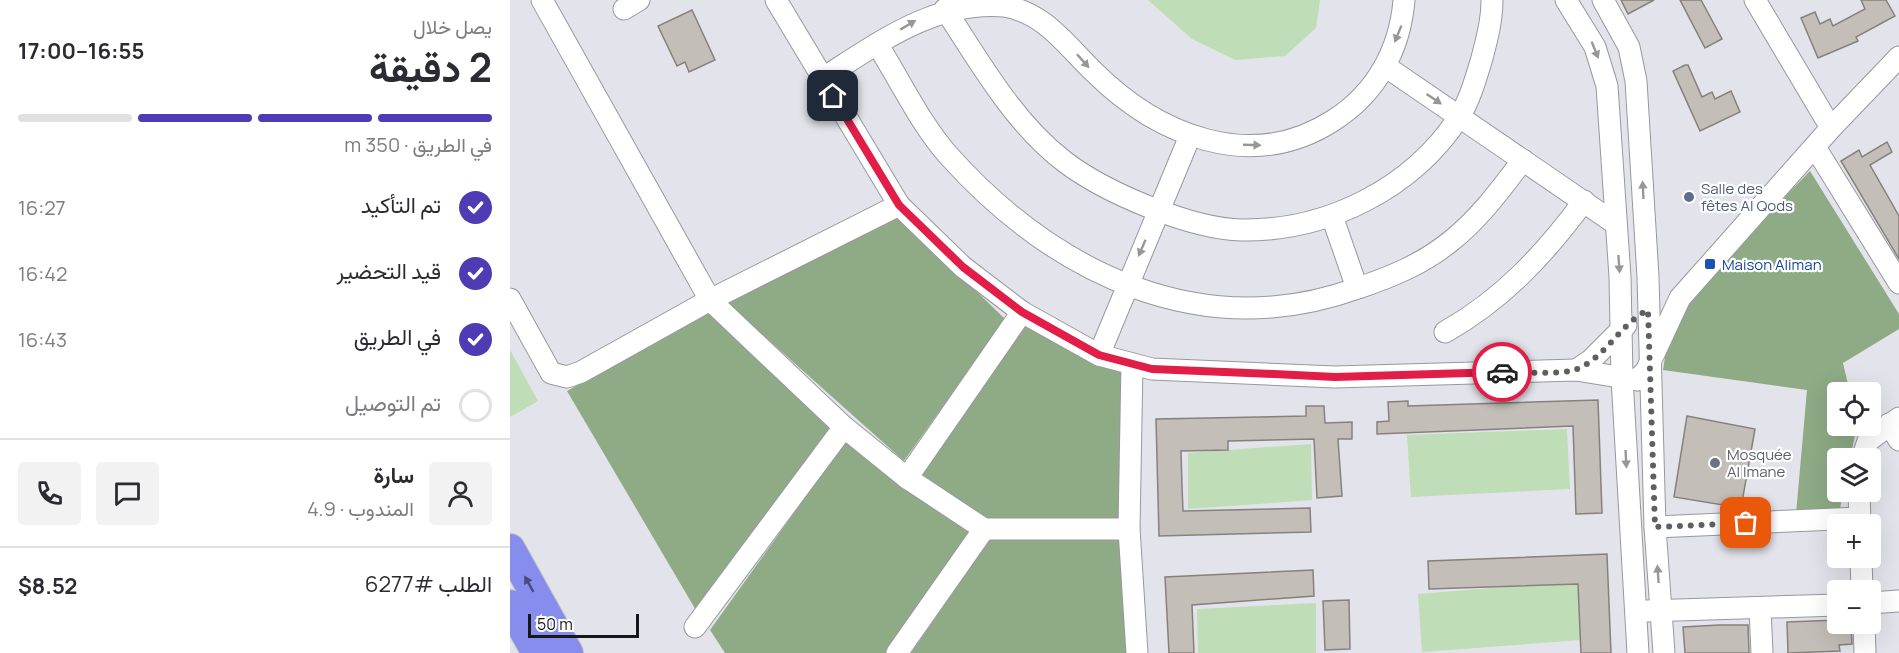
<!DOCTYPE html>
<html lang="ar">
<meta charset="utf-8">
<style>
:root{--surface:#fff;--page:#f2f2f3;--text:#2b2b33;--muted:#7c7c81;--line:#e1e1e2;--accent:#4f3cb4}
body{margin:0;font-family:Manrope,Vazirmatn,sans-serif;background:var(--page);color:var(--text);direction:rtl;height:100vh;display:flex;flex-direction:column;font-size:22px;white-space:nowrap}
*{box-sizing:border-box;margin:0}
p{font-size:20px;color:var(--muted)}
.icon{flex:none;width:33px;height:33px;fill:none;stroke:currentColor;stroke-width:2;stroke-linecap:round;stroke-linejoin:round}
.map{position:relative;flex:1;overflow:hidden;direction:ltr}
.details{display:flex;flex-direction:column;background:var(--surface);width:510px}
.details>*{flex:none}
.controls{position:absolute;left:1317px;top:382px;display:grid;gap:12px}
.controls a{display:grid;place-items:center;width:54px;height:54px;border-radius:6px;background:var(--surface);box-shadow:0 6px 24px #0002;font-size:30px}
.scale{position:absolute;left:18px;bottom:15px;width:111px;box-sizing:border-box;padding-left:6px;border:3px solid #17171a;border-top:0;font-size:16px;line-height:21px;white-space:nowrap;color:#17171a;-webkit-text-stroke:4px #fff;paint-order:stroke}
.pin{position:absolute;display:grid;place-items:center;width:51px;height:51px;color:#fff;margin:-26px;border-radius:12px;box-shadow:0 3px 9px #0006}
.courier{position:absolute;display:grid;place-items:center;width:60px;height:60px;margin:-30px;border:4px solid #e11d48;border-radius:50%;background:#fff;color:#222;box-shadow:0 2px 8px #0007}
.head em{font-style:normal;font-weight:700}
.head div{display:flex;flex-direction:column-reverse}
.head{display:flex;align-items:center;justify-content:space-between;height:102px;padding:0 18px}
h1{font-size:39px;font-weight:700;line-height:45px}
.bar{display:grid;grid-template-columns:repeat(4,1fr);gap:9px 6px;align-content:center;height:72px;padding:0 18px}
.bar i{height:8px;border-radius:4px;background:var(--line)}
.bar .selected{background:var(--accent)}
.bar p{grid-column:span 4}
.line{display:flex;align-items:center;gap:15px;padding:0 18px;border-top:2px solid var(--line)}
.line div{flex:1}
.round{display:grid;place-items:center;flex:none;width:63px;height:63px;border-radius:6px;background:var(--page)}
ol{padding:0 18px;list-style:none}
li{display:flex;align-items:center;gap:18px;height:66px}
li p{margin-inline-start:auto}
li .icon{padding:6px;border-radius:50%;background:var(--accent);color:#fff;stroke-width:4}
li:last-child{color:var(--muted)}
li i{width:33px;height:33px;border:3px solid var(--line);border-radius:50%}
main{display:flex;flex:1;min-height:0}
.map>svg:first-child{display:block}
.green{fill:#bfddb6}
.forest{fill:#8eab85}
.building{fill:#c3beb8;stroke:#86817c;stroke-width:1.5}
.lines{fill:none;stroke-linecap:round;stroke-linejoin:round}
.minor-casing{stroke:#97989f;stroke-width:23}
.highway-casing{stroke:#c3c3c3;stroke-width:32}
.minor{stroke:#fff;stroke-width:21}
.highway{stroke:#868dec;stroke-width:30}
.oneway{fill:#979798}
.oneway2{fill:#494c78}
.done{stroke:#5e5f63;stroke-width:6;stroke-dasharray:0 10.8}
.route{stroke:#e11d48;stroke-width:8}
.service-dot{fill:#5c6f8a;stroke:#fff;stroke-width:2}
.transit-dot{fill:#1a4fb4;stroke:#fff;stroke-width:2}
.worship-dot{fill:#6b7280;stroke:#fff;stroke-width:2}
.labels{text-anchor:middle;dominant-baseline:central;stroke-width:4.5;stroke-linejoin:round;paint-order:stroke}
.service-label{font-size:15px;fill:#4e5e75;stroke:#fff;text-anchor:start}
.transit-label{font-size:15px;fill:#164399;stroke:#fff;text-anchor:start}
.worship-label{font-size:15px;fill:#5b616d;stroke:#fff;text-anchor:start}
</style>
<main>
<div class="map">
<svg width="1389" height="653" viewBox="0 0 1389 653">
<rect width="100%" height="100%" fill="#e3e4eb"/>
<g class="green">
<polygon points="638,0 810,0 806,28 775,56 725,60 682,39"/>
<polygon points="0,350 28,401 0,417"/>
<polygon points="1057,429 1060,489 901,497 897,435"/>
<polygon points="801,444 802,500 678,509 678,453"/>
<polygon points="1069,581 1072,640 912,652 908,594"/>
<polygon points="806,603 806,653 688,653 687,609"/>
</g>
<g class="forest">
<polygon points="1300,171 1389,314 1389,329 1333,363 1340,393 1328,393 1328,426 1347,426 1340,459 1328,459 1328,492 1333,492 1330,509 1286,514 1297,390 1153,370 1162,312"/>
<polygon points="388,215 495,319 394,461 217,303"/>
<polygon points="201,311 322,426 187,612 57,391"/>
<polygon points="513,326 616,363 611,529 479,520 411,476"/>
<polygon points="337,439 461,531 376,653 215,653 200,630"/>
<polygon points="611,539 618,653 401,653 479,540"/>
</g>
<g class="building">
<polygon points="1111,0 1144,0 1118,14"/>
<polygon points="1170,0 1191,0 1212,39 1195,48"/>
<polygon points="1351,0 1376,0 1385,16 1346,37 1348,41 1308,58 1291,18 1305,12 1310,24 1320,19 1323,26 1355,9"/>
<polygon points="182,10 205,60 179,72 175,62 167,66 148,26"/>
<polygon points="1175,65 1178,65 1192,97 1202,92 1205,99 1221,91 1230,112 1190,131 1163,71"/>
<polygon points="1377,142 1382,152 1360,165 1389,216 1389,259 1331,161 1349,150 1352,157"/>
<polygon points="1088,400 1092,513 1066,514 1063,426 867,434 867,422 879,421 878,402 898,401 898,406"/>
<polygon points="796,406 814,406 815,423 842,422 842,439 828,439 832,496 807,498 804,439 718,441 718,450 671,451 672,486 673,511 800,508 801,532 649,536 646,419 796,416"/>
<polygon points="1177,416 1245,429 1231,508 1164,497"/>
<polygon points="1097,554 1101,653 1071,653 1068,584 919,589 918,561"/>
<polygon points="803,570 804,596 682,605 684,653 659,653 655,577"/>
<polygon points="839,600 840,649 815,650 813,601"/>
<polygon points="1328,620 1328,624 1341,624 1342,644 1329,645 1330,651 1278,653 1277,622"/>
<polygon points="1209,625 1238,625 1239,653 1175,653 1173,627"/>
</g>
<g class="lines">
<defs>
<g id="minor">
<polyline points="32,0 200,300 334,427 397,478 474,529 619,529"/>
<polyline points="266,0 389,205 453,267 512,312 589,355 642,369 825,377 1066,370 1127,380 1136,371 1170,298 1321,128 1389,57"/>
<polyline points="1056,0 1085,47 1097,86 1110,277 1112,378 1128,653"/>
<polyline points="1093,0 1119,47 1126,81 1138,277 1145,527 1154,653"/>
<polyline points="1245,0 1321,128"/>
<polyline points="114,9 129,0"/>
<path d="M435 9C470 63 504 123 555 162 596 193 681 229 732 230 817 231 902 189 949 117 960 100 966 78 972 58 977 39 982 20 982 0"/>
<path d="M367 44C390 80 410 123 438 155 544 273 691 345 848 288 881 277 913 264 941 241 969 219 991 189 1013 160"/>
<polyline points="875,66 1106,224"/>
<path d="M313 78C367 44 425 0 494 6 535 13 555 44 583 71 647 135 741 174 824 120 866 93 890 50 894 0"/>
<polyline points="1305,147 1389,283"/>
<polyline points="822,216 847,288"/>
<polyline points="0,299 41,373 57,377 71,372 200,300 389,205"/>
<path d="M935 332C993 299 1034 255 1074 201"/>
<polyline points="589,355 680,136"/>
<polyline points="622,364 619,529 627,653"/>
<polyline points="1066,370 1081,360 1116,325"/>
<polyline points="1379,424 1389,440"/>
<polyline points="1352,459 1358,441 1389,418"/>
<polyline points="397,478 512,312"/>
<polyline points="1349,492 1350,525"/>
<polyline points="1145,527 1349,518"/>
<polyline points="1351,558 1352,591"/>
<polyline points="1360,603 1389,601"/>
<polyline points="1250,609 1252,653"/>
<polyline points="1136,611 1328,605"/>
<polyline points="1354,624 1355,653"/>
<polyline points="185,627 334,427"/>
<polyline points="387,653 474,529"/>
</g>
<g id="highway">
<polyline points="0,549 58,653"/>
<polyline points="0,605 27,653"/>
</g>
</defs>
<use href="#minor" class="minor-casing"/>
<use href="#highway" class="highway-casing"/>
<use href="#minor" class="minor"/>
<use href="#highway" class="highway"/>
</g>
<defs><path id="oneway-solid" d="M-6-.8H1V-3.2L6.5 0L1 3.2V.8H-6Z" transform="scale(1.5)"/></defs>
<g class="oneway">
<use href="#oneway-solid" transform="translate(398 25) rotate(-31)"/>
<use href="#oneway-solid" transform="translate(888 34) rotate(112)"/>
<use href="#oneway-solid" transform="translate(1085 50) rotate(68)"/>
<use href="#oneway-solid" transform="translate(573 61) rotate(48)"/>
<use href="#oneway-solid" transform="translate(924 99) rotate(34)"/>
<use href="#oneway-solid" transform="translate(742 145) rotate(2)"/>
<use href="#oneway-solid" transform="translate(1133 190) rotate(-93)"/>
<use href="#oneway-solid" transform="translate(632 248) rotate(113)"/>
<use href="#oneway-solid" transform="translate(1109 264) rotate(86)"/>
<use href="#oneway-solid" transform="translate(1116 459) rotate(87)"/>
<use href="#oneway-solid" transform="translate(1148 574) rotate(-94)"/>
</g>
<use class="oneway2" href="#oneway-solid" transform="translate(19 584) rotate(-119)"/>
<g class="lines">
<path class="done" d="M992 372C1008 372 1054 375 1067 369 1095 358 1110 324 1138 310L1145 527 1236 523"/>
<polyline class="route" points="323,96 389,205 453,267 512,312 589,355 642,369 764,374 825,377 992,372"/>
</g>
<circle class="service-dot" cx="1179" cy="197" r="6"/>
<rect class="transit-dot" x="1194" y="258" width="12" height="12" rx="3"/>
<circle class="worship-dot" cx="1205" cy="463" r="6"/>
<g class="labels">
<g class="service-label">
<text x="1191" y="188">Salle des<tspan x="1191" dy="17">fêtes Al Qods</tspan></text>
</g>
<g class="transit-label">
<text x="1212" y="264">Maison Aliman</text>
</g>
<g class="worship-label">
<text x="1217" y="454">Mosquée<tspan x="1217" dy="17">Al Imane</tspan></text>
</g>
</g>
</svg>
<div class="controls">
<a><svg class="icon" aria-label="locate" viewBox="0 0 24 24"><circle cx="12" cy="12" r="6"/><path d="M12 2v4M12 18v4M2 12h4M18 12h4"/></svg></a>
<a><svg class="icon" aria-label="layers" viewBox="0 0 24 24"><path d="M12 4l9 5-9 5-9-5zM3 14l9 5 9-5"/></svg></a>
<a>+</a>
<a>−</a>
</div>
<div class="scale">50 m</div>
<div class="pin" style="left:1236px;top:523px;background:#ea580c"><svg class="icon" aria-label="bag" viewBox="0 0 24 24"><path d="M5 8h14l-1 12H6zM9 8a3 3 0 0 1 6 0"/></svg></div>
<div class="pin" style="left:323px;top:96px;background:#1f2937"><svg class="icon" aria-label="home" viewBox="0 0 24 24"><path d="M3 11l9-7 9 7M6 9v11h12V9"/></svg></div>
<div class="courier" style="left:992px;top:372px"><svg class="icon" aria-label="car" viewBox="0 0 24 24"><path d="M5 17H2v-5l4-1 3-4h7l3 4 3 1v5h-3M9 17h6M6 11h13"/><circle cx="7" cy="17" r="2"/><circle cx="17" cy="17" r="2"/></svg></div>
</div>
<section class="details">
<div class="head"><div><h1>2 دقيقة</h1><p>يصل خلال</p></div><em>16:55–17:00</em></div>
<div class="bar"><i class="selected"></i><i class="selected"></i><i class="selected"></i><i></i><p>في الطريق · 350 m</p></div>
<ol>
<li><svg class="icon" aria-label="check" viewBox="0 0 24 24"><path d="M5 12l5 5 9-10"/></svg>تم التأكيد<p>16:27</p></li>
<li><svg class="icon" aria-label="check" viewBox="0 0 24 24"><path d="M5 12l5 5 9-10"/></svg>قيد التحضير<p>16:42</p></li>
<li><svg class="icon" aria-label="check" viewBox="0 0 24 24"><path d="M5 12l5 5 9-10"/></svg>في الطريق<p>16:43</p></li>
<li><i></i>تم التوصيل</li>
</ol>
<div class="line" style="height:108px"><a class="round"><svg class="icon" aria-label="person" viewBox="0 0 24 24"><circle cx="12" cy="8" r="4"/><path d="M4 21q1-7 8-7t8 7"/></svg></a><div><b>سارة</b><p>المندوب · 4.9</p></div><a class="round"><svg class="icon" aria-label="chat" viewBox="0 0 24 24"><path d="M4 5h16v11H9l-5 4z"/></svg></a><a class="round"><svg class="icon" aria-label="phone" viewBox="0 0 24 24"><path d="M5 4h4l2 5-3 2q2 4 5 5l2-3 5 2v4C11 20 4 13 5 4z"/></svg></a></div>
<div class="line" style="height:78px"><div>الطلب #6277</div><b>$8.52</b></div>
</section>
</main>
